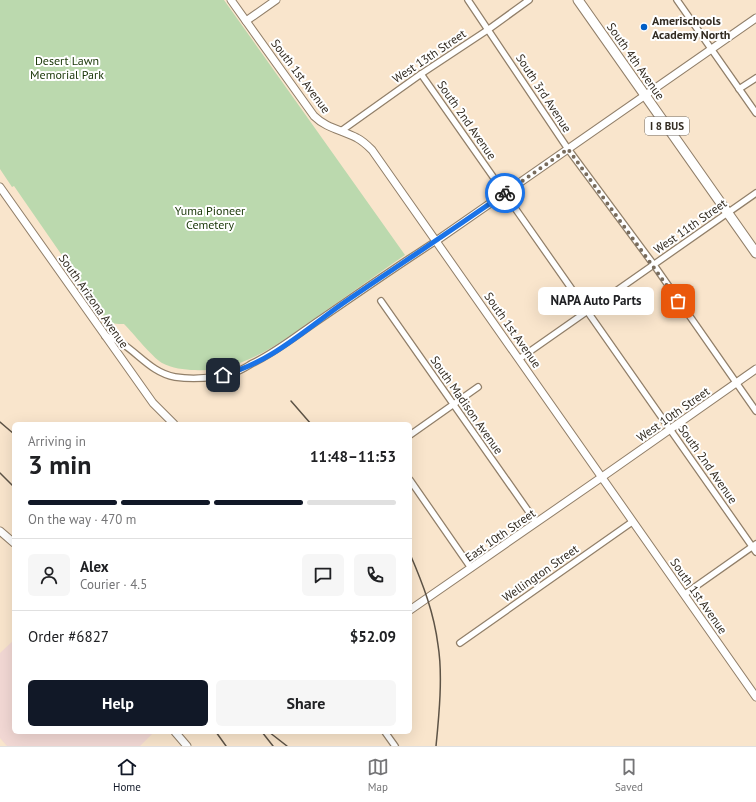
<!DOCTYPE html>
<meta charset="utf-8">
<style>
:root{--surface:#fff;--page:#f6f6f6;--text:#202124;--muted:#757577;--line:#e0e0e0;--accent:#111827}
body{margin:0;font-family:"PT Sans",sans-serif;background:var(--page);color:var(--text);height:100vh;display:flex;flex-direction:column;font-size:15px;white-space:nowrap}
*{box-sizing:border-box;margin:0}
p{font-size:13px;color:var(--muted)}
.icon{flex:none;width:22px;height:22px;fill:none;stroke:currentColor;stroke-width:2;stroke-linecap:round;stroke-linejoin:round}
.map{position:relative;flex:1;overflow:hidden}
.details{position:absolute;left:12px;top:422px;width:400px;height:312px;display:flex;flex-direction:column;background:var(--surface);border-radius:6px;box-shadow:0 4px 16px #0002}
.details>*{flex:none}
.pin{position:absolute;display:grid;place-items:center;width:34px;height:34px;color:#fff;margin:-17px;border-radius:8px;box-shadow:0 2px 6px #0006}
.courier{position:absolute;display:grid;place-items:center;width:40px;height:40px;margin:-20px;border:3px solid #1a73e8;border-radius:50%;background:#fff;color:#222;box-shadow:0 1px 5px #0007}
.bubble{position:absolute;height:28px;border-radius:6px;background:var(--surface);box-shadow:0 4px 16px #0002;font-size:13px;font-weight:800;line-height:28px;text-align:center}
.head em{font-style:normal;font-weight:800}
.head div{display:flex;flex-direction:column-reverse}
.head{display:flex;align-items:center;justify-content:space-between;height:68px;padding:0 16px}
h1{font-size:26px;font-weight:800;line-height:30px}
.bar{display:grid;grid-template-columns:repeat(4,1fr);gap:6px 4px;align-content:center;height:48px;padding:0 16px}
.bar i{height:5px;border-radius:3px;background:var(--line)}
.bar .active{background:var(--accent)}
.bar p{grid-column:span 4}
.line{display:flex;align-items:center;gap:10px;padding:0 16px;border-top:1px solid var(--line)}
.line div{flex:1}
.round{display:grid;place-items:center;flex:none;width:42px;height:42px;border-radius:6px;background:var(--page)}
.button{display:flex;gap:8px;margin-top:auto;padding:8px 16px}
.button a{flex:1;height:46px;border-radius:6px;background:var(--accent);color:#fff;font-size:16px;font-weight:800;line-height:46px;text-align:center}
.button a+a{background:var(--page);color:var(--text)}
.tabs{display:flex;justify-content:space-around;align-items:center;height:56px;border-top:1px solid var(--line);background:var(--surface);font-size:11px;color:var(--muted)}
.tabs a{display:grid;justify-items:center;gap:2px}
.tabs .active{color:var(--accent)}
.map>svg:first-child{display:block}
.commercial{fill:#f2d8d4}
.green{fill:#bbd9ae}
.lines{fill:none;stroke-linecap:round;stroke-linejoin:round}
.minor-casing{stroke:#917f69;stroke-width:8}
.tertiary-casing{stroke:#917f69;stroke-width:9}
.primary-casing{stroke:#917f69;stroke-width:11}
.minor{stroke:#fff;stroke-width:5.5}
.tertiary{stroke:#fff;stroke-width:7}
.primary{stroke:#fff;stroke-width:9}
.rail{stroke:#5d5346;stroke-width:1.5}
.done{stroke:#786c5d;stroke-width:4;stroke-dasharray:0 7.2}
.route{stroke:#1a73e8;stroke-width:5}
.poi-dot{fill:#005ec6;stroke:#fff;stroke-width:1.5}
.labels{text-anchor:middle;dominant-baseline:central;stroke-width:4;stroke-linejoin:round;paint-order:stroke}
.shield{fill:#fff;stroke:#706b64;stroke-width:1}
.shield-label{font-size:11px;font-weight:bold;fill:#322b21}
.poi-label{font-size:12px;font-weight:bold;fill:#322b21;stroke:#fff;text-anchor:start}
.street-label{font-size:12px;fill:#322b21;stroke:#fff}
.park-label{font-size:12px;fill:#183506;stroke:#fff}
</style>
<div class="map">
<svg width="756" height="746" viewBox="0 0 756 746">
<rect width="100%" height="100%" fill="#f9e5cc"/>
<polygon class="commercial" points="14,640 14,732 154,732 140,746 7,746 0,738 0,653"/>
<path class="green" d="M0 0H224L405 255C378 274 352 292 325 311 286 338 245 373 195 370 184 370 172 368 162 363 151 356 134 334 124 324 116 324 112 324 106 319L14 186 12 187 0 169Z"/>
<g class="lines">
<defs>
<g id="minor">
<polyline points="468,0 568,149 654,265 756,411"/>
<polyline points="677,0 756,113"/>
<polyline points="421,74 756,552"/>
<polyline points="739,89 756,78"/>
<polyline points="341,131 421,74 489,29 529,0"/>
<polyline points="381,301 536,522"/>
<path d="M105 336C132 342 146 372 175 377 195 380 215 378 235 372 240 371 246 367 251 364 277 352 298 334 322 318 360 292 397 266 436 241"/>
<polyline points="519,359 756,193"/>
<polyline points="410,435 478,387"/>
<polyline points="410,480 471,568"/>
<polyline points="685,594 756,544"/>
<polyline points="460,643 632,522"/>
<polyline points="385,732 395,746"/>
</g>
<g id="tertiary">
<path d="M231 0 314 116C326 128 342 130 357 138 363 141 368 146 372 150L756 697"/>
<polyline points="246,21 276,0"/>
<polyline points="0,187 153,403 174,424"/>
<polyline points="436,241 756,18"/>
<polyline points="0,531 14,543"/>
<polyline points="410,610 602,477 756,369"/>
<polyline points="175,732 187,746"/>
</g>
<polyline id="primary" points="578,0 756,253"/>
</defs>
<use href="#minor" class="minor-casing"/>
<use href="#tertiary" class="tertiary-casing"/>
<use href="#primary" class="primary-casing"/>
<use href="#minor" class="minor"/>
<use href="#tertiary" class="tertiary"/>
<use href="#primary" class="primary"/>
<g class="rail">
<polyline points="291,401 311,424"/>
<polyline points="0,422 14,434"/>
<polyline points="0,473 14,487"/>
<path d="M410 554C423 584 434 613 438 645 443 675 439 716 436 746"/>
<polyline points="216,732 226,746"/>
<polyline points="262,732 273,746"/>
<polyline points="269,732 287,746"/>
</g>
</g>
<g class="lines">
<polyline class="done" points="505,193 568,149 678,301"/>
<path class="route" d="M223 375C268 364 305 330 342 304 396 267 451 231 505 193"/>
</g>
<circle class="poi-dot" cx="644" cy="27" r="4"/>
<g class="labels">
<rect class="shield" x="645" y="117" width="44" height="18" rx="3"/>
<g class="shield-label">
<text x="667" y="126">I 8 BUS</text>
</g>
<g class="poi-label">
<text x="652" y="20">Amerischools<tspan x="652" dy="14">Academy North</tspan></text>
</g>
<g class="street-label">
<text transform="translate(429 56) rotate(-34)">West 13th Street</text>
<text transform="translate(636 61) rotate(55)">South 4th Avenue</text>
<text transform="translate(301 76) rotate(53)">South 1st Avenue</text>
<text transform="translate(544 93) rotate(57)">South 3rd Avenue</text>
<text transform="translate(467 120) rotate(55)">South 2nd Avenue</text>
<text transform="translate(690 226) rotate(-35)">West 11th Street</text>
<text transform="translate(94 301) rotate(55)">South Arizona Avenue</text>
<text transform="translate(513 330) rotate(55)">South 1st Avenue</text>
<text transform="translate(467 405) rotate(55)">South Madison Avenue</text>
<text transform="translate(673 414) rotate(-35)">West 10th Street</text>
<text transform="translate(708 464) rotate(55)">South 2nd Avenue</text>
<text transform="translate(500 535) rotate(-35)">East 10th Street</text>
<text transform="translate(540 573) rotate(-35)">Wellington Street</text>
<text transform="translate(699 596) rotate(55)">South 1st Avenue</text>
</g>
<g class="park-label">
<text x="67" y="60">Desert Lawn<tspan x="67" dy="14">Memorial Park</tspan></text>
<text x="210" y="210">Yuma Pioneer<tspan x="210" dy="14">Cemetery</tspan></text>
</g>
</g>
</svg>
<div class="pin" style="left:678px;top:301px;background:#ea580c"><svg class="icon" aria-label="bag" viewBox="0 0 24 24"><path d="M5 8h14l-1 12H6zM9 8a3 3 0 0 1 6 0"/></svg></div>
<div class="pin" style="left:223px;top:375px;background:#1f2937"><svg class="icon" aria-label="home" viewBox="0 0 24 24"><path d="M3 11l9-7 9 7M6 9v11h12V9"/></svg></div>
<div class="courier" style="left:505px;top:193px"><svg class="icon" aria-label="bike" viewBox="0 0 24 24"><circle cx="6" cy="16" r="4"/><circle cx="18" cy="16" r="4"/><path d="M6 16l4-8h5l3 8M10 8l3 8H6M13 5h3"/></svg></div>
<div class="bubble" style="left:538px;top:287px;width:116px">NAPA Auto Parts</div>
<section class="details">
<div class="head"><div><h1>3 min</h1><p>Arriving in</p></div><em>11:48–11:53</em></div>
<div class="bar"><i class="active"></i><i class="active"></i><i class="active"></i><i></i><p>On the way · 470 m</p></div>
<div class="line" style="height:72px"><a class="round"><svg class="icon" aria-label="person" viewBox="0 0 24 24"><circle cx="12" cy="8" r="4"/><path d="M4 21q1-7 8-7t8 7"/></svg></a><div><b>Alex</b><p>Courier · 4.5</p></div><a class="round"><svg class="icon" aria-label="chat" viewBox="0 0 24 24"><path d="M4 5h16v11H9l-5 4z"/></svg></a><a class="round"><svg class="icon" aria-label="phone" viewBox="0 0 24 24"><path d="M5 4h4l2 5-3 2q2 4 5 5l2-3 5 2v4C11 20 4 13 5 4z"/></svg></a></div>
<div class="line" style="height:52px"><div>Order #6827</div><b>$52.09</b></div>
<div class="button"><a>Help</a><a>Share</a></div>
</section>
</div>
<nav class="tabs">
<a class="active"><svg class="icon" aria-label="home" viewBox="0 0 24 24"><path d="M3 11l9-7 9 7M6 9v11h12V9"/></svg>Home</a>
<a><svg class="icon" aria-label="map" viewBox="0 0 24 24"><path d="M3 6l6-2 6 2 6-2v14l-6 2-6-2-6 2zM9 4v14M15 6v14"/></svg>Map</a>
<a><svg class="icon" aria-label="saved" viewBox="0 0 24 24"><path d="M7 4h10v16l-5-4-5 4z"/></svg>Saved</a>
</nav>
